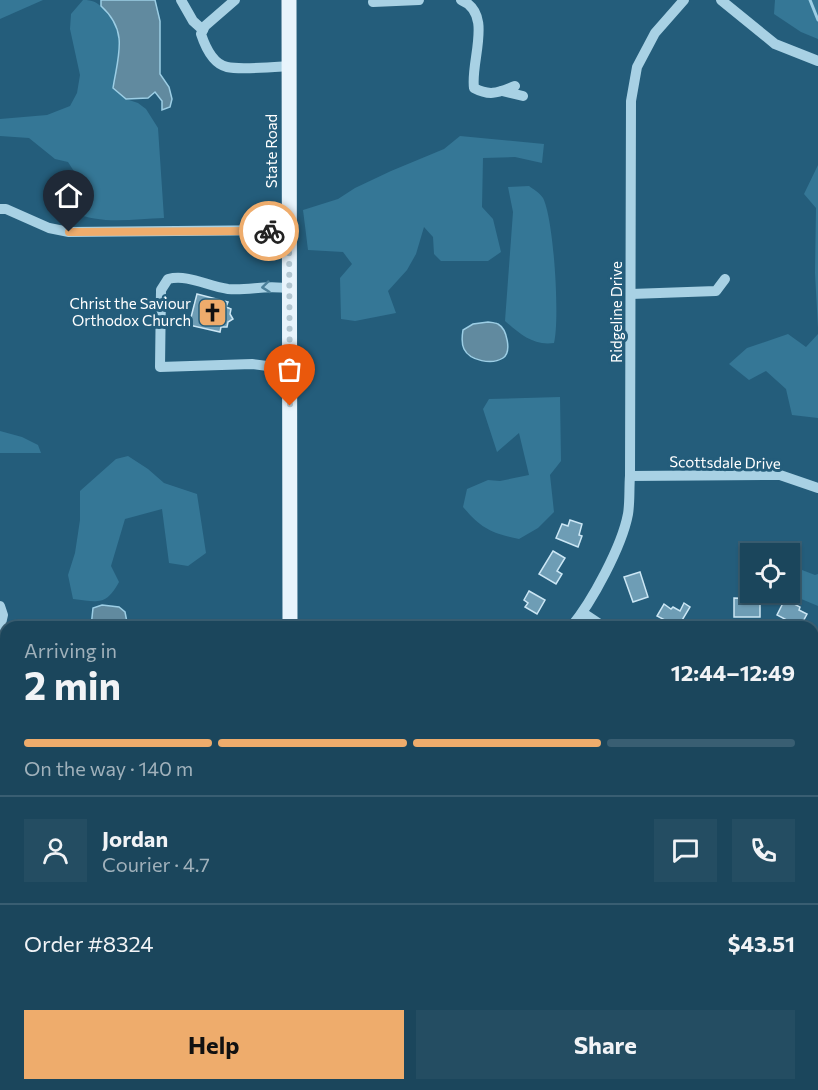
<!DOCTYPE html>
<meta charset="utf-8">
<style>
:root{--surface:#1b465c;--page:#244d62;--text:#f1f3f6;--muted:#a0b1bb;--line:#395e72;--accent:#eeac6c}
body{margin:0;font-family:Commissioner,sans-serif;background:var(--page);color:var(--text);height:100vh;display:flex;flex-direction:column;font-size:22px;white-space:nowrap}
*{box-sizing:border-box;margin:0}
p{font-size:20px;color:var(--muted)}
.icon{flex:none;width:33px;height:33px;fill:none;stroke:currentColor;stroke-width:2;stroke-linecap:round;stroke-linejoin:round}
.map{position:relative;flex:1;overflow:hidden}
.sheet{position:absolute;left:0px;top:621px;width:819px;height:470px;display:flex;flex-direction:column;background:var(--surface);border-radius:18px 18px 0 0;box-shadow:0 2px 4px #0004,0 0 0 2px var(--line)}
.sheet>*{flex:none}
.tools{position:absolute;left:740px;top:543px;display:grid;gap:12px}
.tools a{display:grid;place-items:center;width:60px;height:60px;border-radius:0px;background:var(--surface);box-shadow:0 2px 4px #0004,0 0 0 2px var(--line);font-size:30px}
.pin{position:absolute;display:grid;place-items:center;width:51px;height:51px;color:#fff;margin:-62px -26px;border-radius:50% 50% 50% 0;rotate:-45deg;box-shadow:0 0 6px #0007}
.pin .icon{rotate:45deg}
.courier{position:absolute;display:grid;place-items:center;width:60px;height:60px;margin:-30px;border:4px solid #eeac6c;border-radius:50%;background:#fff;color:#222;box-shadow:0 2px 8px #0007}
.summary em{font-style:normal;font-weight:700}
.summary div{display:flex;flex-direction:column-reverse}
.summary{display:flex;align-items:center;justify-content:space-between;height:102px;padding:0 24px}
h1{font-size:39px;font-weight:700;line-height:45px}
.bar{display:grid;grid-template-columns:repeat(4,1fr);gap:9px 6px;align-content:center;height:72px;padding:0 24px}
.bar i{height:8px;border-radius:4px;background:var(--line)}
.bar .active{background:var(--accent)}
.bar p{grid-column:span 4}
.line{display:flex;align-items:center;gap:15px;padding:0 24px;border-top:2px solid var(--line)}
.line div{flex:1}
.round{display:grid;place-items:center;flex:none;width:63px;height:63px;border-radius:0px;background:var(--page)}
.primary-button{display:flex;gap:12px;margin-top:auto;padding:12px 24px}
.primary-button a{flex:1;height:69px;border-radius:0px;background:var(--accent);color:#111;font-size:24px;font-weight:700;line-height:69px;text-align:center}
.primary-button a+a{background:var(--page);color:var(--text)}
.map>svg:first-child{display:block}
.green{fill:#357796}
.water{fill:#618a9f;stroke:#9ccee5;stroke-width:1.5}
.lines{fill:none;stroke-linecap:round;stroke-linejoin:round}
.stream{stroke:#9ccee5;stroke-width:3}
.building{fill:#6e9db5;stroke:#cbe6f4;stroke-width:1.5}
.minor{stroke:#a8d1e4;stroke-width:10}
.major{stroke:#e8f4fc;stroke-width:15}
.oneway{stroke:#4c809a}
.done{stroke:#b2c6d1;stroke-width:6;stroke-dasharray:0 10.8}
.route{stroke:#eeac6c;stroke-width:8}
.labels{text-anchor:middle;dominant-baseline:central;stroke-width:6;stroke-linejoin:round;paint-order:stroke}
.street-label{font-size:15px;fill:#fff;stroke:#245d7b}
.poi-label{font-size:15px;fill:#fff;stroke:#245d7b;text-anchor:end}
</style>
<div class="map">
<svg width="818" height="1090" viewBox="0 0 818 1090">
<rect width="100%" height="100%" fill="#245d7b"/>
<g class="green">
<polygon points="0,0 43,0 0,19"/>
<path d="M83 0C93 0 96 2 103 8 127 29 118 60 113 88L126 99 138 103 146 109 158 128 164 218C134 219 100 225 73 212L77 176 68 162 55 159 29 138 0 136V119L47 115 70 106 77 93 80 75 70 29 71 14Z"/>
<polygon points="775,0 818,0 818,39 801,32 774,14"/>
<polygon points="460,136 544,144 542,163 515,157 483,158 482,207 493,219 501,252 488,261 441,261 434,254 433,237 424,227 416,254 407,270 388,291 396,313 355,321 341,319 340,278 352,264 343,252 308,250 303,210 338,199 355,188 391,171 444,149"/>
<polygon points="818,165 818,328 815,273 816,208 804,194"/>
<path d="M529 186C533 189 540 193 543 198 554 219 560 320 554 343 533 346 520 334 505 321L513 212 508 187Z"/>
<polygon points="788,334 806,347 818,334 818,418 792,415 786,389 766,371 749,380 729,364 747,348"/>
<path d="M560 397 561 461 550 475 554 512 538 528 519 539C491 533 482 529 463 507L467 489 488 480 500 481 529 475 519 433 497 452 483 409 489 399Z"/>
<polygon points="0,431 22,437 38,445 41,453 0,453"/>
<path d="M128 456 148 469 164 483 197 494 206 553 188 566 169 563 162 509 125 519 111 566 119 582C106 606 98 602 73 599L68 575 75 553 80 520V491L116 459Z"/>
<polygon points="789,565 815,575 818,574 818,606 787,593 789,592"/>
<polygon points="818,724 818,967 813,968 813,729"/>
<polygon points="791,1084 792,1090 600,1090 600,1085"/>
</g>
<g class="water">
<path d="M101 0H155L160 21V74L169 87 172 99 170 107 162 110V101L155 92 148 98 126 99 113 88C118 56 129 31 101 6Z"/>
<path d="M488 322C489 322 497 323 498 324 507 329 512 352 503 358 492 365 470 361 464 349 461 343 462 336 463 330L473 324Z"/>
<polygon points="102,605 119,607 125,612 128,627 91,627 93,608"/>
</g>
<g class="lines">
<polyline class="stream" points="810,0 818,20"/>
</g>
<g class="building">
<polygon points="197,294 228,302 226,307 231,309 230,314 233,319 228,322 227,327 221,327 220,332 189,325"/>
<polygon points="570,520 582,524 579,535 582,536 578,547 556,538 562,524 568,526"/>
<polygon points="553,551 565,558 557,571 562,574 556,584 539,574"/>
<polygon points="640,572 648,597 633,602 624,577"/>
<polygon points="529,591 545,600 537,614 525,607 528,603 524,600"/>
<polygon points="734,598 760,599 760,617 734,617"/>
<polygon points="785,599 800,607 799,610 807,614 800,627 777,615"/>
<polygon points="684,603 690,607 678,627 657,616 664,604 671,609 673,607 680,611"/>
<polygon points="707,622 726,625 725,627 698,627 699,624 707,625"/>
<polygon points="816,676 818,677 818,709 813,706 813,683"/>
</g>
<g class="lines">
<g class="minor">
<polyline points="181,0 193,21 203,30"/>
<path d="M235 0 205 26 201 34C205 46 213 64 227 67 240 70 274 67 289 66"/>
<path d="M461 0C494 13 470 61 474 88 491 97 499 92 515 86"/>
<polyline points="721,0 775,44 818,61"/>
<polyline points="373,2 419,0"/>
<polyline points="502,91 523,96"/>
<polyline points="0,209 6,209 49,228 69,232 289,230"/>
<path d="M289 289C269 284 249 291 228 289 207 286 188 274 168 279L161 290 160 367 252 364 290 369"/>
<polyline points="631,294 716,291 725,279"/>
<polyline points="630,476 780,475 818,488"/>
<polyline points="0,606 3,615 0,628"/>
<polyline points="583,613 604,627"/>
<path d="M571 627C592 602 622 546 628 514 630 502 629 488 630 476L631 101 637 67 655 33 684 0"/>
<polyline points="0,922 6,937"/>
<polyline points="459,1084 460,1090"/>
<polyline points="615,1084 615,1090"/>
<polyline points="28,1090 28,1084"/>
<polyline points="426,1090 426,1084"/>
</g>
<g class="major">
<polyline points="289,0 290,627"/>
<polyline points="292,1084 292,1090"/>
</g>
</g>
<defs><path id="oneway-chevron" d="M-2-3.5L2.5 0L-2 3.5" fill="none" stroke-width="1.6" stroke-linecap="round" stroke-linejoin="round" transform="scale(1.5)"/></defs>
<use class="oneway" href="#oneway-chevron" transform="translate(266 287) rotate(174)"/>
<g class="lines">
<polyline class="done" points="269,231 289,230 290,406"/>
<polyline class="route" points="69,232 269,231"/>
</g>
<defs>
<symbol id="church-square" viewBox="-11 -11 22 22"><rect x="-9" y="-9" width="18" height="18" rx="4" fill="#eeac6c" stroke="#245d7b"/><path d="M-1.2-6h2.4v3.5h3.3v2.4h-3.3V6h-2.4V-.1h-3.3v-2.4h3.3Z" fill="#111"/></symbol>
</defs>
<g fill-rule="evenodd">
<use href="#church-square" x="196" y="296" width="33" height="33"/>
</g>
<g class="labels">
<g class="street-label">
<text transform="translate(271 151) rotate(-90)">State Road</text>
<text transform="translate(616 312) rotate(-90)">Ridgeline Drive</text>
<text transform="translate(725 462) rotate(1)">Scottsdale Drive</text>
</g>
<g class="poi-label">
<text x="191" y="303">Christ the Saviour<tspan x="191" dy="17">Orthodox Church</tspan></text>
</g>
</g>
</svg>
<div class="tools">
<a><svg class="icon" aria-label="locate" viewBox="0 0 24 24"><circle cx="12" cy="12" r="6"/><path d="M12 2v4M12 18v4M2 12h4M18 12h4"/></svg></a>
</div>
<div class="pin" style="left:290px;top:406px;background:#ea580c"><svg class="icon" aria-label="bag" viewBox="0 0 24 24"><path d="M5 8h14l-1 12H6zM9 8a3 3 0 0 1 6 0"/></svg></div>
<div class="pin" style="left:69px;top:232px;background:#1f2937"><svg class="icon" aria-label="home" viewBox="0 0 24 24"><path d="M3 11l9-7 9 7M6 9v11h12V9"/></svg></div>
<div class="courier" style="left:269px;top:231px"><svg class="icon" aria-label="bike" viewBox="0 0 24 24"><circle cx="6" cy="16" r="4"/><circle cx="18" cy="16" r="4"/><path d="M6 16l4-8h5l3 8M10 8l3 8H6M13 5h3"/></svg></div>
<section class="sheet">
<div class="summary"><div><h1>2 min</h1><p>Arriving in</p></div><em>12:44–12:49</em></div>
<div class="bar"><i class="active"></i><i class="active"></i><i class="active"></i><i></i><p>On the way · 140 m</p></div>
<div class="line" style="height:108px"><a class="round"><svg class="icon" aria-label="person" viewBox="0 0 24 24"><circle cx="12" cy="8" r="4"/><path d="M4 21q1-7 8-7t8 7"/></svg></a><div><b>Jordan</b><p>Courier · 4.7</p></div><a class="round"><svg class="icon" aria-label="chat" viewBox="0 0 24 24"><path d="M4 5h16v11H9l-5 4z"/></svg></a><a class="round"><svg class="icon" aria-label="phone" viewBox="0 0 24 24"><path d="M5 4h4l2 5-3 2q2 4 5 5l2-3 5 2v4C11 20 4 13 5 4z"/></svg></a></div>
<div class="line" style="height:78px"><div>Order #8324</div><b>$43.51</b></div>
<div class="primary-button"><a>Help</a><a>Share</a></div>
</section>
</div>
